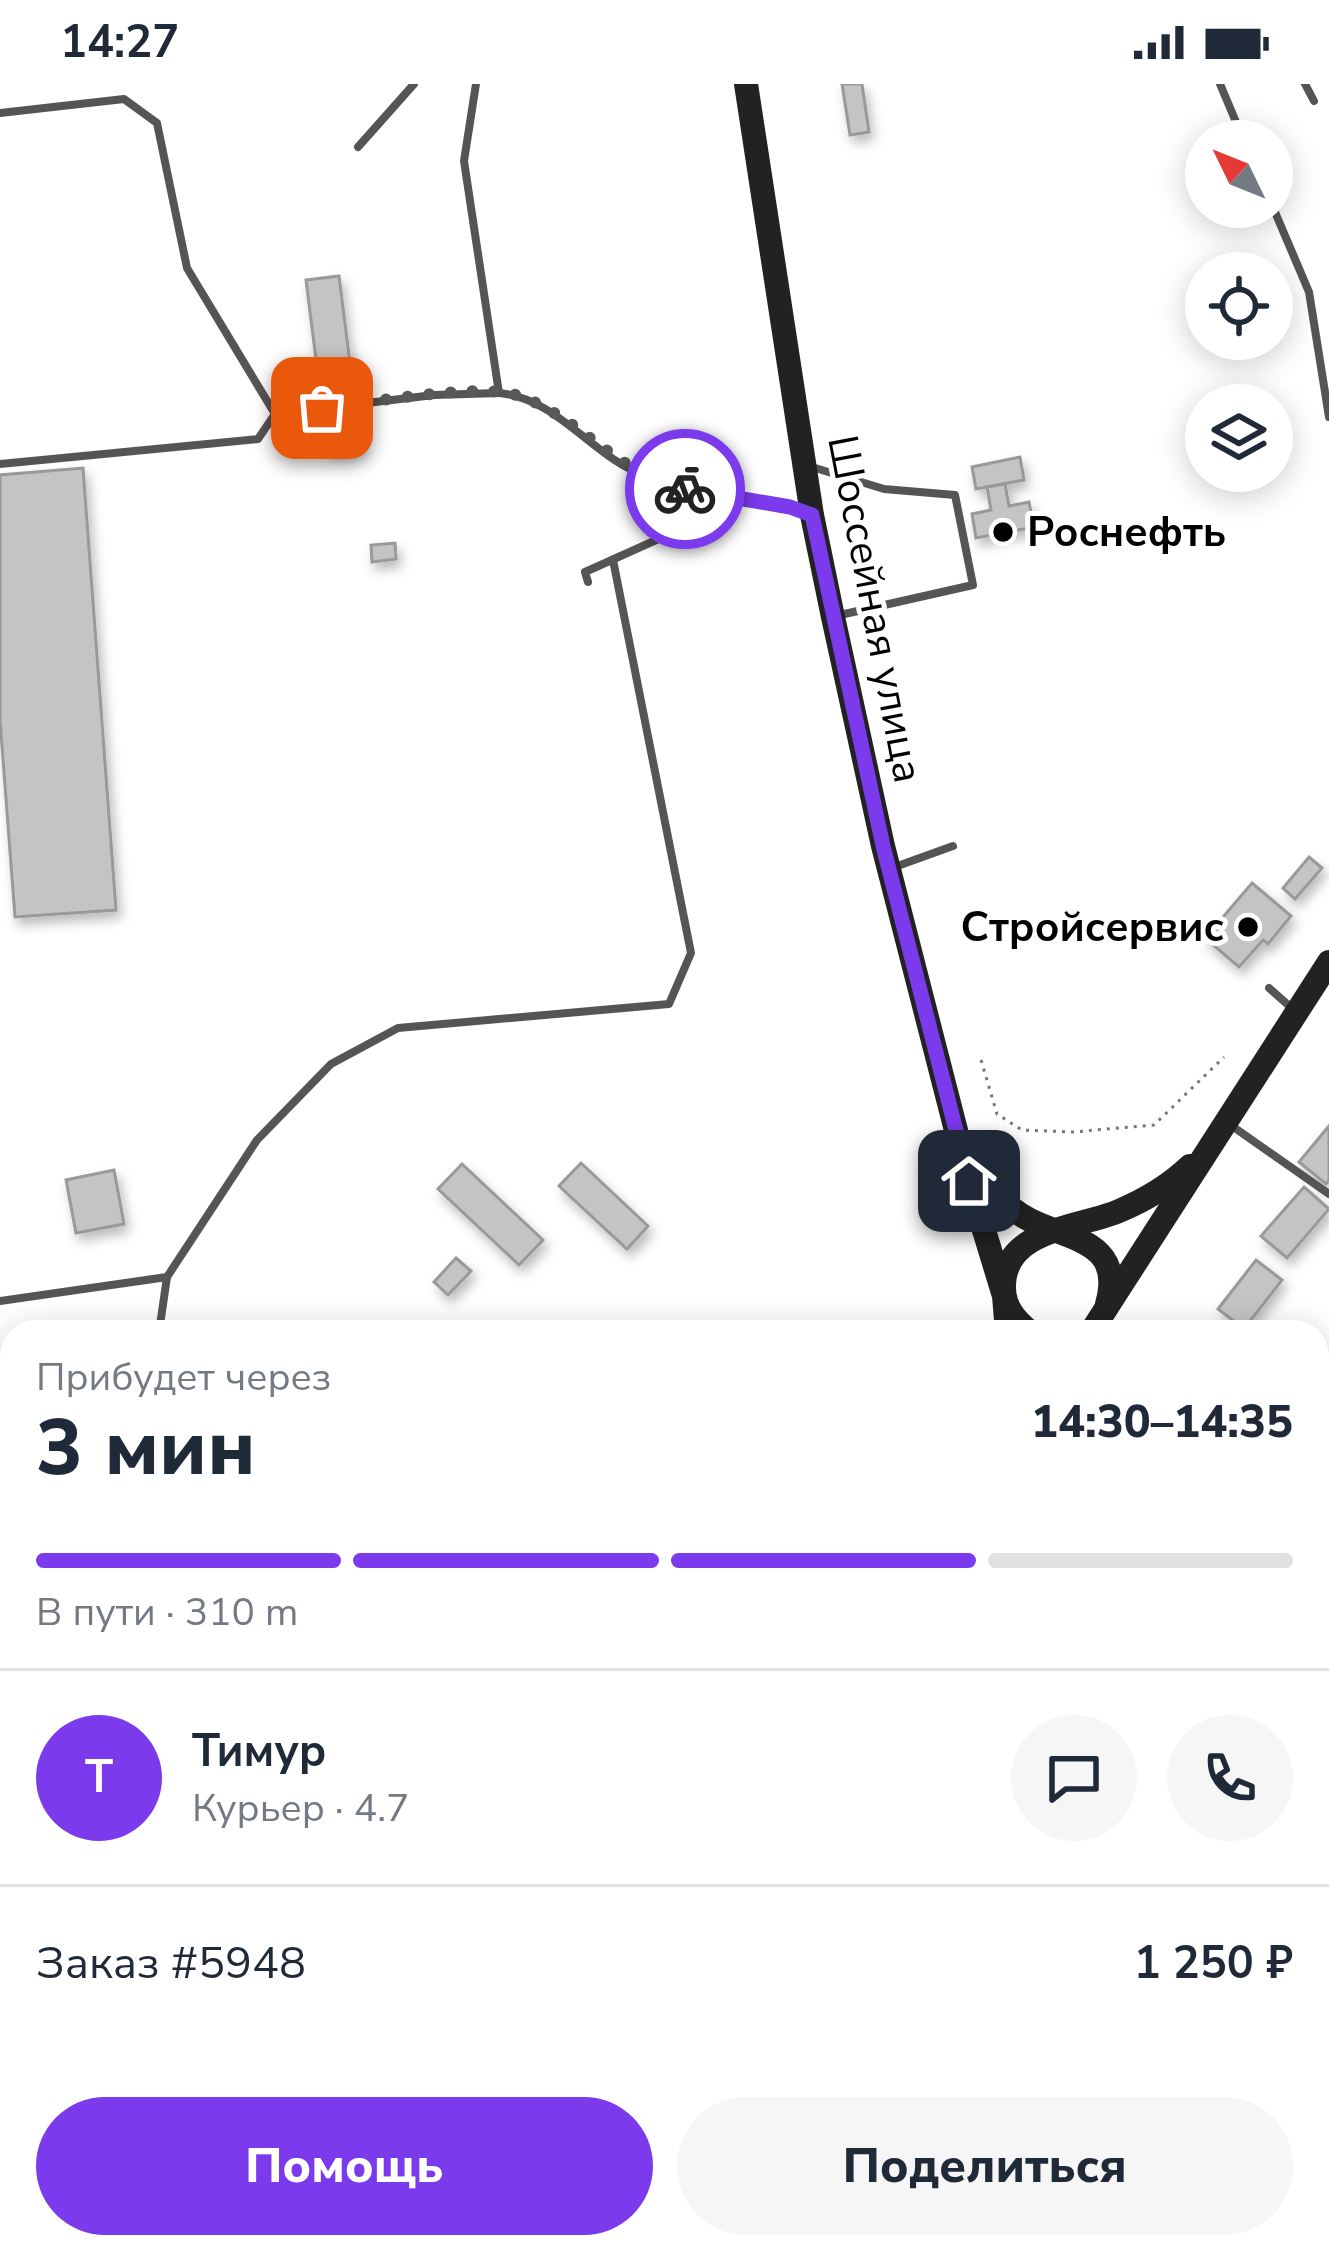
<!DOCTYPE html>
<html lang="ru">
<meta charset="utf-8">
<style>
:root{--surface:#fff;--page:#f6f6f7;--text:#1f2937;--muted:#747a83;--line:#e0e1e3;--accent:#7c3aed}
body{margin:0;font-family:"Nunito Sans",sans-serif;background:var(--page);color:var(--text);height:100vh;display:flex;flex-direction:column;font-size:45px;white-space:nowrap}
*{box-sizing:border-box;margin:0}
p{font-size:39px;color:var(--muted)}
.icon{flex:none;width:66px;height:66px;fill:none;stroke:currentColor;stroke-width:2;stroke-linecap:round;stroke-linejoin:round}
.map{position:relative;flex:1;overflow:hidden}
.panel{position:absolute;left:0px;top:1236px;width:1329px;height:939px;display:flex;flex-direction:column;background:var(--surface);border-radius:36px 36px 0 0;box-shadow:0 6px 30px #0003}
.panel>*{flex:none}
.needle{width:78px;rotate:313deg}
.fabs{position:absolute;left:1185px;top:36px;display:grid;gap:24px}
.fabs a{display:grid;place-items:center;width:108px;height:108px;border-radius:50%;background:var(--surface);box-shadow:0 6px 30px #0003;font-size:60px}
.pin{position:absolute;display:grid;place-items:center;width:102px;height:102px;color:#fff;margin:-51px;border-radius:24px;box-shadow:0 6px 18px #0006}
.courier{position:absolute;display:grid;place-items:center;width:120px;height:120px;margin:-60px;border:9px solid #7c3aed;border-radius:50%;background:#fff;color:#222;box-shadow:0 3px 15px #0007}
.summary em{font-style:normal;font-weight:800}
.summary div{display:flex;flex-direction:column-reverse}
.summary{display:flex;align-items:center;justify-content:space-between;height:204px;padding:0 36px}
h1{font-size:78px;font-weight:800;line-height:90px}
.bar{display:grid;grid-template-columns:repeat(4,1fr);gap:18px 12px;align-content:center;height:144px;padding:0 36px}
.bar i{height:15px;border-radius:9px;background:var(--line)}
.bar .on{background:var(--accent)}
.bar p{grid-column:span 4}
.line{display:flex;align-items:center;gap:30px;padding:0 36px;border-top:3px solid var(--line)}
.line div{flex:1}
.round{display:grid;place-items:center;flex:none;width:126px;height:126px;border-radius:63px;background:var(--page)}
.cta{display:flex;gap:24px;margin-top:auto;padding:24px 36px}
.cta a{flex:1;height:138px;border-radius:72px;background:var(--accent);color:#fff;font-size:48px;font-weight:800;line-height:138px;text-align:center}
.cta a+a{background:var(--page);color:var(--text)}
.status{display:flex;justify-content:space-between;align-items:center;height:84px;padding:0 60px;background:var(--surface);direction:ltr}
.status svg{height:33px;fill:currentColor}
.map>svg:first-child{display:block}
.building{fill:#c4c4c4;stroke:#999;stroke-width:3;filter:url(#shadow)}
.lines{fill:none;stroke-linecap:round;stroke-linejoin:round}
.path{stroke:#777;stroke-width:3;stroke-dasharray:3 6;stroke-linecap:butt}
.lane{stroke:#555;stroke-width:8}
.street{stroke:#555;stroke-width:16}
.secondary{stroke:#222;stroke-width:24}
.done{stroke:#595959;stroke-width:12;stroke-dasharray:0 21.6}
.route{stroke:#7c3aed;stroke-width:15}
.poi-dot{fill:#000;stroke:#fff;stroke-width:4.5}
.labels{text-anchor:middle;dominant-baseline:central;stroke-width:10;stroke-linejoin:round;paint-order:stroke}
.poi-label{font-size:42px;font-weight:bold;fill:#000;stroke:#fff;text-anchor:start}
.street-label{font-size:42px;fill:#000;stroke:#fff}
</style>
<div class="status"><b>14:27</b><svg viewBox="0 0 49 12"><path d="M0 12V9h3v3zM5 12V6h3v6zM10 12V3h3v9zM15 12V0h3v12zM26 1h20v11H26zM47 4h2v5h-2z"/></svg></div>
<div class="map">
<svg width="1329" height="2173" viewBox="0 0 1329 2173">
<defs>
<filter id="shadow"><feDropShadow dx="4" dy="7" stdDeviation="6" flood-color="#0004"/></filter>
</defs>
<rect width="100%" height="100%" fill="#fff"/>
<g class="building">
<polygon points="842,0 862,0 869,48 850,51"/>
<polygon points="339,192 353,303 320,307 306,196"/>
<polygon points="353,303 359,364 328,366 320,307"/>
<polygon points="1020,373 1024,396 976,405 972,383"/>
<polygon points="83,384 116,826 15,833 0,636 0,391"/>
<polygon points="1005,400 1009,422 1029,418 1034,443 976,454 972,430 991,426 987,403"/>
<polygon points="395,459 396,475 372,478 371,461"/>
<polygon points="1309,773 1322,784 1295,815 1283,804"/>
<polygon points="1252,799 1291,832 1268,860 1263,856 1239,883 1205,854"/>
<polygon points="1329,1042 1329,1096 1326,1100 1299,1078"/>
<polygon points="581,1079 648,1142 627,1165 559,1102"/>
<polygon points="462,1080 543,1156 519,1181 438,1105"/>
<polygon points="114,1086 124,1140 76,1149 66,1096"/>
<polygon points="1304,1103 1329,1125 1287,1174 1261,1152"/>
<polygon points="456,1174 471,1187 448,1211 434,1198"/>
<polygon points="1256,1176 1282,1196 1244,1245 1218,1225"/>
<polygon points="1329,1672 1329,1700 1322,1709 1317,1705 1317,1686"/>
<polygon points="34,2163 71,2163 82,2173 25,2173"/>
<polygon points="358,2163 399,2163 390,2173 369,2173"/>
<polygon points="536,2163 576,2163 568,2173 540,2173 533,2167"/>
<polygon points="805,2163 841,2163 849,2170 799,2173"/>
<polygon points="1118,2163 1151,2163 1143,2173 1130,2173"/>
</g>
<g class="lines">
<g class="path">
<polyline points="981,976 997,1030 1022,1046 1073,1048 1154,1041 1224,973"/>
<polyline points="1317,1728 1329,1721"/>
<polyline points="0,1881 12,1868"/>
</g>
<g class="lane">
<path d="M476 0 464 77 499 309C554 314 587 365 634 387 688 413 750 408 804 429"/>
<polyline points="1220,0 1244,57"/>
<polyline points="1305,0 1314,17"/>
<polyline points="0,29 124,15 157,39 187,184 275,330"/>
<polyline points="358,63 414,0"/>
<polyline points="1272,121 1309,208 1329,333"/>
<polyline points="0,380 258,355 275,330 434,311 499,309"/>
<polyline points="812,383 884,405 955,411 973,501 840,531"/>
<polyline points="588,498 585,488 743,417"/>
<polyline points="892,784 953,762"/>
<polyline points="1269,904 1295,927"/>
<polyline points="1232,1042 1329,1110"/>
<polyline points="0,1217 167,1193 257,1056 331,980 398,944 669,920 691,869 613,476"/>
<polyline points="159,1248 167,1193"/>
<polyline points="1317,2005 1329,1998"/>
<polyline points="0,2103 12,2090"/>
<polyline points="106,2163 107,2173"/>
<polyline points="172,2163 183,2173"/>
<polyline points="438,2163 450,2173"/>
<polyline points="690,2173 698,2163"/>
</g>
<g class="street">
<polyline points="1317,1298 1329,1283"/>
<polyline points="1317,1437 1329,1442"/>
<polyline points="1317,1822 1329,1807"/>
<polyline points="1317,1839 1329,1854"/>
<polyline points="936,2173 944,2163"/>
<polyline points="1163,2173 1172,2163"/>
</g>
<g class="secondary">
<polyline points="746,0 812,431 833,533 883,762 969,1097 1004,1212 1007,1248"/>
<path d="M971 1076C985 1100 1004 1123 1030 1136 1069 1156 1125 1157 1107 1220"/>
<path d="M1030 1248C1015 1236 1003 1222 1004 1201 1005 1145 1079 1144 1119 1127 1145 1116 1170 1101 1190 1082"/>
<polyline points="1091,1248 1329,878"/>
<polyline points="495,2173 502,2163"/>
</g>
</g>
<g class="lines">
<path class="done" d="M322 324C367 319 477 299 516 311 579 331 618 392 685 405"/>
<polyline class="route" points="685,405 790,423 812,431 883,762 969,1097"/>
</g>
<g class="poi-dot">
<circle cx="1003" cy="448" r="12"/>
<circle cx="1248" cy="843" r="12"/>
</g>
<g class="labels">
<g class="poi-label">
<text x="1027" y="448">Роснефть</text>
<text x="1224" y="843" text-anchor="end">Стройсервис</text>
</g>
<g class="street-label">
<text transform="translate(875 525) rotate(79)">Шоссейная улица</text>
</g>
</g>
</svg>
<div class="fabs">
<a><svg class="needle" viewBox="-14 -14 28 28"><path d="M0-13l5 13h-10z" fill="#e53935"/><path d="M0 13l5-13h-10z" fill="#747a83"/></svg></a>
<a><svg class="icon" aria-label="locate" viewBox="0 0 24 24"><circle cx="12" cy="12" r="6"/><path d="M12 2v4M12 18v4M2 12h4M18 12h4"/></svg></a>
<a><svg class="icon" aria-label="layers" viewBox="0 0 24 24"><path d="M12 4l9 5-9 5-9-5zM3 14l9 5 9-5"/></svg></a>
</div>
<div class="pin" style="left:322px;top:324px;background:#ea580c"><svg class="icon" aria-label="bag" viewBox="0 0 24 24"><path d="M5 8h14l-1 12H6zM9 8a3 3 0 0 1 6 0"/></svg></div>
<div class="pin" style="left:969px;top:1097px;background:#1f2937"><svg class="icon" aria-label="home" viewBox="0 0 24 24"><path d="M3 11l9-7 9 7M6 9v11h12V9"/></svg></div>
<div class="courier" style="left:685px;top:405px"><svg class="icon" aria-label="bike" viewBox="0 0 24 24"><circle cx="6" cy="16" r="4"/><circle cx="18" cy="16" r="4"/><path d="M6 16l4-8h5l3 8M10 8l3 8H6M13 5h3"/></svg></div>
<section class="panel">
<div class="summary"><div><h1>3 мин</h1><p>Прибудет через</p></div><em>14:30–14:35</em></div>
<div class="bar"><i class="on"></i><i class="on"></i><i class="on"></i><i></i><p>В пути · 310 m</p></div>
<div class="line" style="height:216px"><b class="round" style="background:var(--accent);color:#fff">Т</b><div><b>Тимур</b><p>Курьер · 4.7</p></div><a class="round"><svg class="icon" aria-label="chat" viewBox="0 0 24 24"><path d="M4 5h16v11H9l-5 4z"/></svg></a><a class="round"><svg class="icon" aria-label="phone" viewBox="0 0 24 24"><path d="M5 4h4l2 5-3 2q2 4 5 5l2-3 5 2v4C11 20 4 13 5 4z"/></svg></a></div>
<div class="line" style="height:156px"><div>Заказ #5948</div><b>1 250 ₽</b></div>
<div class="cta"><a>Помощь</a><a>Поделиться</a></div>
</section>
</div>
